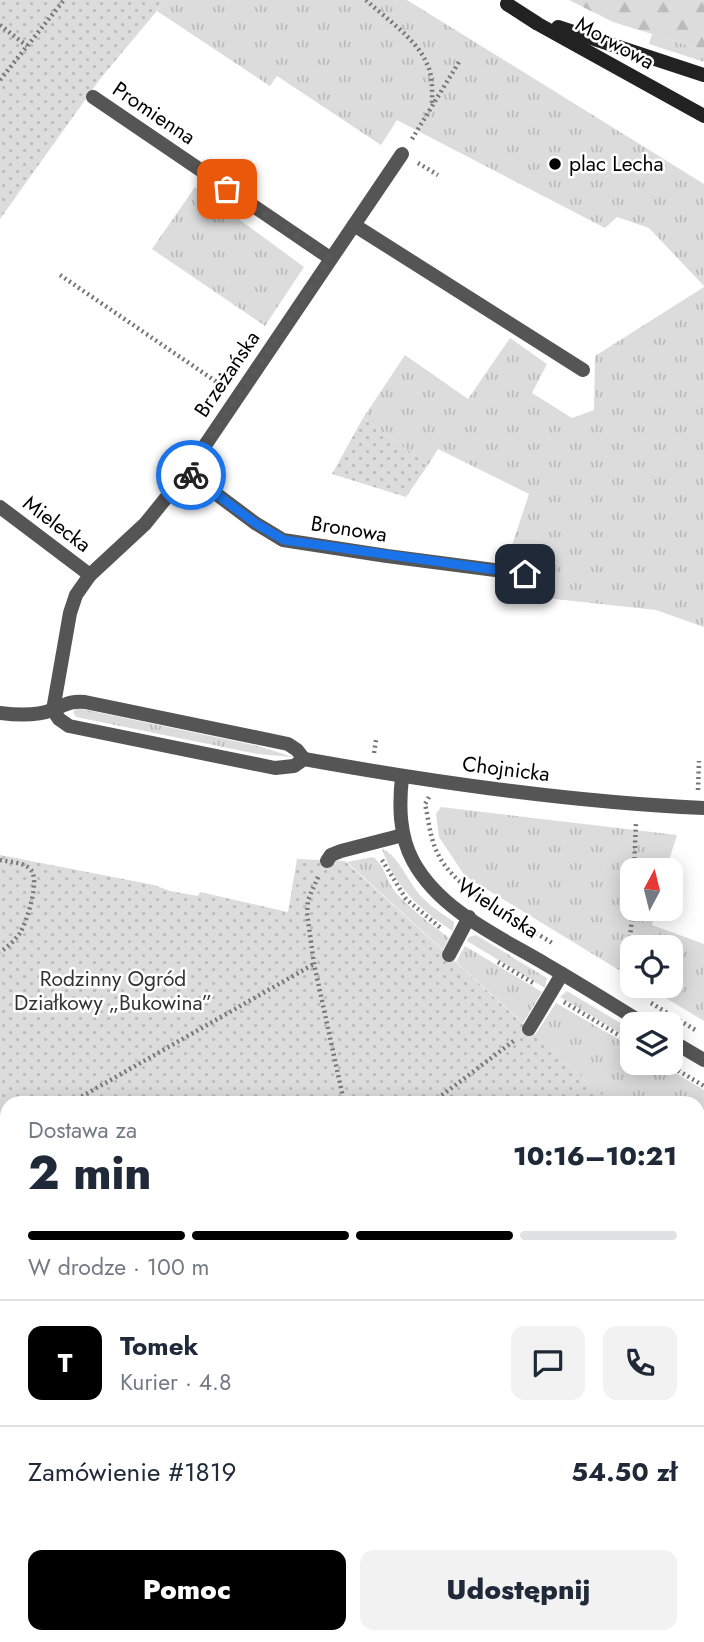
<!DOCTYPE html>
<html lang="pl">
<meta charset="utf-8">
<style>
:root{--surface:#fff;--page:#f2f2f3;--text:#1f2937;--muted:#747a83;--line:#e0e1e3;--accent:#000}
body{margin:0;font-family:Jost,sans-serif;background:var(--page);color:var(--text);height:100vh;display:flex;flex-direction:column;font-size:26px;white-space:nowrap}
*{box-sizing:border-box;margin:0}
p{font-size:23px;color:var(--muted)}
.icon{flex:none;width:38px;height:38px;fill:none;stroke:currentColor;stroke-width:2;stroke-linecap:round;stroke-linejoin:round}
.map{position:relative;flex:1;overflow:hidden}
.sheet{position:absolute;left:0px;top:1096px;width:705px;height:548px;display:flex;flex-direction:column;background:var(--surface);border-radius:21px 21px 0 0;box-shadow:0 4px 18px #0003}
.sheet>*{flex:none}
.needle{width:46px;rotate:7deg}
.buttons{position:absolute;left:620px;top:858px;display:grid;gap:14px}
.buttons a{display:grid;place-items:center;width:63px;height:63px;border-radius:14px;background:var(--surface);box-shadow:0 4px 18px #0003;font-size:35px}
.pin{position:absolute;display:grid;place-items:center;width:60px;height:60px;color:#fff;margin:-30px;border-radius:14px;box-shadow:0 4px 10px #0006}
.courier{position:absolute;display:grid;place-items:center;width:70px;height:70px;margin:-35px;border:5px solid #1a73e8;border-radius:50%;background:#fff;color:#222;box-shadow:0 2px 9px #0007}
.overview em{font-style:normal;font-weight:800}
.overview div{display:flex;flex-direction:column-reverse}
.overview{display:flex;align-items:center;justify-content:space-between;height:119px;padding:0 28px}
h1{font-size:46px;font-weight:800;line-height:52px}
.bar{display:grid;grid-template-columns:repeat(4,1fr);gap:10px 7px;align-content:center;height:84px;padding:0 28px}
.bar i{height:9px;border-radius:5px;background:var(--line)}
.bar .on{background:var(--accent)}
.bar p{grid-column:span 4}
.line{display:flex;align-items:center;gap:18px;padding:0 28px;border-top:2px solid var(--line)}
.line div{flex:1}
.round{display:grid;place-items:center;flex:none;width:74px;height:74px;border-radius:14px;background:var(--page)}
.primary-button{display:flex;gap:14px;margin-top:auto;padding:14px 28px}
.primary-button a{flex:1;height:80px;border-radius:14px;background:var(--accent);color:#fff;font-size:28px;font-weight:800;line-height:80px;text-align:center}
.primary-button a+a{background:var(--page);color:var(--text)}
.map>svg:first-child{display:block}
.grass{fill:url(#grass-tufts)}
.forest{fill:url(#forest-firs)}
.garden{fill:url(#garden-dots)}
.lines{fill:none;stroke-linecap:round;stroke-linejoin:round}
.path{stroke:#777;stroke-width:4.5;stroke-dasharray:2 3.5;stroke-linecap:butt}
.service{stroke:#555;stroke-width:14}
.minor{stroke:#555;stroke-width:14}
.secondary{stroke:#222;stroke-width:14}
.motorway{stroke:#000;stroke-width:21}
.done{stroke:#595959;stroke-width:7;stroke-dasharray:0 12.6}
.route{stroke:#1a73e8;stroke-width:9}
.poi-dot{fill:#000;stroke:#fff;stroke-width:2.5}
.labels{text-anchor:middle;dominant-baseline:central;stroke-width:5;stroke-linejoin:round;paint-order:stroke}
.street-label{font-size:21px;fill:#000;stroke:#fff}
.poi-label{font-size:21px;fill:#000;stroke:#fff;text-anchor:start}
.park-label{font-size:21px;fill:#333;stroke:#fff}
</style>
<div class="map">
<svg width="704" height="1642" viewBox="0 0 704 1642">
<defs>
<pattern id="grass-tufts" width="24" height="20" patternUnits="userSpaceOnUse" patternTransform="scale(1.75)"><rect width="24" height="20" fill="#dcdcdc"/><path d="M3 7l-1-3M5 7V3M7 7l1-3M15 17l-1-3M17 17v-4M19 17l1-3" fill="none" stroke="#bbb"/></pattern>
<pattern id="forest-firs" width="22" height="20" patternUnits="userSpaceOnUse" patternTransform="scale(1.75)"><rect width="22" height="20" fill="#dcdcdc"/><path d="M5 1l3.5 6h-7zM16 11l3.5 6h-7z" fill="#bbb"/></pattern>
<pattern id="garden-dots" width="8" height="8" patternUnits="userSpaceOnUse" patternTransform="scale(1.75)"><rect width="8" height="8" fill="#dcdcdc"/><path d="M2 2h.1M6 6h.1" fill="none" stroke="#bbb" stroke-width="1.8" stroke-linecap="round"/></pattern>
</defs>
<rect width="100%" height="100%" fill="#fff"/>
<g class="grass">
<polygon points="166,0 407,0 704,184 704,286 649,228 617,217 605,228 397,120 381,145 277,76 270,86 157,11"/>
<polygon points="652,34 704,50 704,62 649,44"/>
<polygon points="195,187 304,267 265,326 152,249"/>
<polygon points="704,287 704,627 656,610 527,596 533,563 507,560 529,494 438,449 428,465 363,418 405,355 468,399 510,338 547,364 532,393 572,418 594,410 595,356"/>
<polygon points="77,708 258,746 293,757 257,754 76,717 73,712"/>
<polygon points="441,807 677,835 666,870 632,870 632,908 656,908 652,925 704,944 704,1021 644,985 670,985 670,947 632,947 632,978 465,876 439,837 436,814"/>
<path d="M382 849C400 855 409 887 426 901 434 909 445 915 454 922L453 931C420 910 395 887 382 849Z"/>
<path d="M373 857C385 865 387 883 397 894 413 911 431 924 449 938L443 950 347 862Z"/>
<polygon points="476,935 547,978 545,988 467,941 469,937"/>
<polygon points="465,946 542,992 523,1023 456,962"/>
<polygon points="567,991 632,1030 632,1040 560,997"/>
<polygon points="556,1003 632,1047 632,1062 657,1062 704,1090 704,1200 698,1204 698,1102 609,1102 535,1035"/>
<polygon points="704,1324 704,1410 698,1414 698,1328"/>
<polygon points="704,1455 704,1542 698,1544 698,1460"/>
<polygon points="7,1486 7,1605 0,1605 0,1491"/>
<polygon points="202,1636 544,1636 543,1642 193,1642"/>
</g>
<polygon class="forest" points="569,0 704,0 704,50 613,22"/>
<g class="garden">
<polygon points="0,0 166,0 100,79 0,219"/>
<polygon points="363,418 428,465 406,497 332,474"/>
<polygon points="0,855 154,885 170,891 198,896 200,892 288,912 297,859 345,861 609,1102 7,1102 7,1486 0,1491"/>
</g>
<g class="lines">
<g class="path">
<path d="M366 0C386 19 416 38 427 64 433 76 432 90 432 103"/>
<polyline points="0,25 27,46"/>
<polyline points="0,80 64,0"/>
<polyline points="412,139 459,62"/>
<polyline points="418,163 438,175"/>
<polyline points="60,275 224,387"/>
<polyline points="374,753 376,740"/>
<polyline points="698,790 699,761"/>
<path d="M429 797 425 804C429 821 430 840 439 856 457 891 520 923 554 944"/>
<path d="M0 860C10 862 24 862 31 870 40 881 27 921 20 933 15 940 8 947 0 952"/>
<polyline points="382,860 406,899 442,929"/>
<polyline points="634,870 636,822"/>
<polyline points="318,877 308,900 307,913 314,964 344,1102"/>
<polyline points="498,962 535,984"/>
<polyline points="625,987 633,908"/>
<polyline points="564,1002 632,1043"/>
<polyline points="651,1003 697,1031"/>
<polyline points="664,1062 704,1086"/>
<polyline points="72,1102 314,964"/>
<polyline points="433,1102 515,1040"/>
<polyline points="0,1144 7,1139"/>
<polyline points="0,1344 7,1346"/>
<polyline points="0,1381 7,1376"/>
<polyline points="698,1419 704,1416"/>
<polyline points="698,1427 704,1420"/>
<polyline points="698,1454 704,1449"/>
<polyline points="698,1549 704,1547"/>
<polyline points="0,1620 7,1622"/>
<polyline points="684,1636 704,1641"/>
<polyline points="548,1642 549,1636"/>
<polyline points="580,1642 583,1636"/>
<polyline points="665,1642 683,1636"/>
</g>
<g class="service">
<polyline points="327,861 331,855 341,851 403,835"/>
<polyline points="449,955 469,917"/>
<polyline points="529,1029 562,974"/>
</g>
<g class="minor">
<polyline points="93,97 330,258"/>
<polyline points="354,225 583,370"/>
<polyline points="187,472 255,523 283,540 387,556 525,574"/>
<polyline points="0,507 90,575"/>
<polyline points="53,710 70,613 76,595 90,575 145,524 187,472 402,154"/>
<path d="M53 710 59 719 69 726 275 768 294 766 304 759C437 783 570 802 704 808"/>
<path d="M0 713C16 715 37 716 52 710 67 705 66 701 85 702L288 744 297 750 304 759"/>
<path d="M402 777C399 805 399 835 413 861 440 911 500 937 547 965 580 984 612 1004 644 1024"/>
<polyline points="670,1040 704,1060"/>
</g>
<g class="secondary">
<polyline points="507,4 538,24 704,116"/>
<polyline points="558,27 704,75"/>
</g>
<g class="motorway">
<polyline points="698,1247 704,1244"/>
<polyline points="698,1299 704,1296"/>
<polyline points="58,1642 68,1636"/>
<polyline points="143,1642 152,1636"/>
</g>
</g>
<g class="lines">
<polyline class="done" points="191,475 187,472 330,258 227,189"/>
<polyline class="route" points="191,475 255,523 284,540 525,574"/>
</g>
<circle class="poi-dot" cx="555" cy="164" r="7"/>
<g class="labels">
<g class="street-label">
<text transform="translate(615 43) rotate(29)">Morwowa</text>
<text transform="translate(154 113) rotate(34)">Promienna</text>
<text transform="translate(227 374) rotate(-56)">Brzeżańska</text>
<text transform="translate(57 524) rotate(37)">Mielecka</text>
<text transform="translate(349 529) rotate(9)">Bronowa</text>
<text transform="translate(506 769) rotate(7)">Chojnicka</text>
<text transform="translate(498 908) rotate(33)">Wieluńska</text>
</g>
<g class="poi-label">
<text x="569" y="164">plac Lecha</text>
</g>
<g class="park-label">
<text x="113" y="979">Rodzinny Ogród<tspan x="113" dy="24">Działkowy „Bukowina”</tspan></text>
</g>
</g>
</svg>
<div class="buttons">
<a><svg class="needle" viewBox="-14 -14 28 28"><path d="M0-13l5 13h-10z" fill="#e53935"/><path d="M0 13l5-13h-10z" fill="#747a83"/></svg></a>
<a><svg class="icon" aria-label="locate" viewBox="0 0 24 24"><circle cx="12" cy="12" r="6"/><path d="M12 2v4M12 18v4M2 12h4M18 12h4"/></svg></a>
<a><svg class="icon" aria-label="layers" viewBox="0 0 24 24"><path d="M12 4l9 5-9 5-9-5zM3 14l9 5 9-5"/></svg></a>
</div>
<div class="pin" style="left:227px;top:189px;background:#ea580c"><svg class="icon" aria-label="bag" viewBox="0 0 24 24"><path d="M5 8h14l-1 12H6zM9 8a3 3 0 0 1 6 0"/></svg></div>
<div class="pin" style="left:525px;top:574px;background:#1f2937"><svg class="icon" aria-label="home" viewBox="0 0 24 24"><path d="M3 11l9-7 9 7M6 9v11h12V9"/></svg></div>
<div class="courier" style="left:191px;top:475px"><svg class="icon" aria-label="bike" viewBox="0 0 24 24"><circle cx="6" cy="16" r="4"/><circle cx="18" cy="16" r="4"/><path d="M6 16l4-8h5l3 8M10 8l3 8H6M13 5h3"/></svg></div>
<section class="sheet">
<div class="overview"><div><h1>2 min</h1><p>Dostawa za</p></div><em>10:16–10:21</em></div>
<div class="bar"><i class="on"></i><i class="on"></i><i class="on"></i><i></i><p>W drodze · 100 m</p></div>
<div class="line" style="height:126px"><b class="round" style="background:var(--accent);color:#fff">T</b><div><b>Tomek</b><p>Kurier · 4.8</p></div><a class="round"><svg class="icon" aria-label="chat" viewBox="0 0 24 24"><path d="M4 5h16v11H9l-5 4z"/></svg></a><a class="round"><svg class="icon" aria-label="phone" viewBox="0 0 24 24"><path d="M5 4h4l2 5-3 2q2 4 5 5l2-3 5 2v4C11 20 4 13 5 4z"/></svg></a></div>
<div class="line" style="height:91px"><div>Zamówienie #1819</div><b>54.50 zł</b></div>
<div class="primary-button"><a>Pomoc</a><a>Udostępnij</a></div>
</section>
</div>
